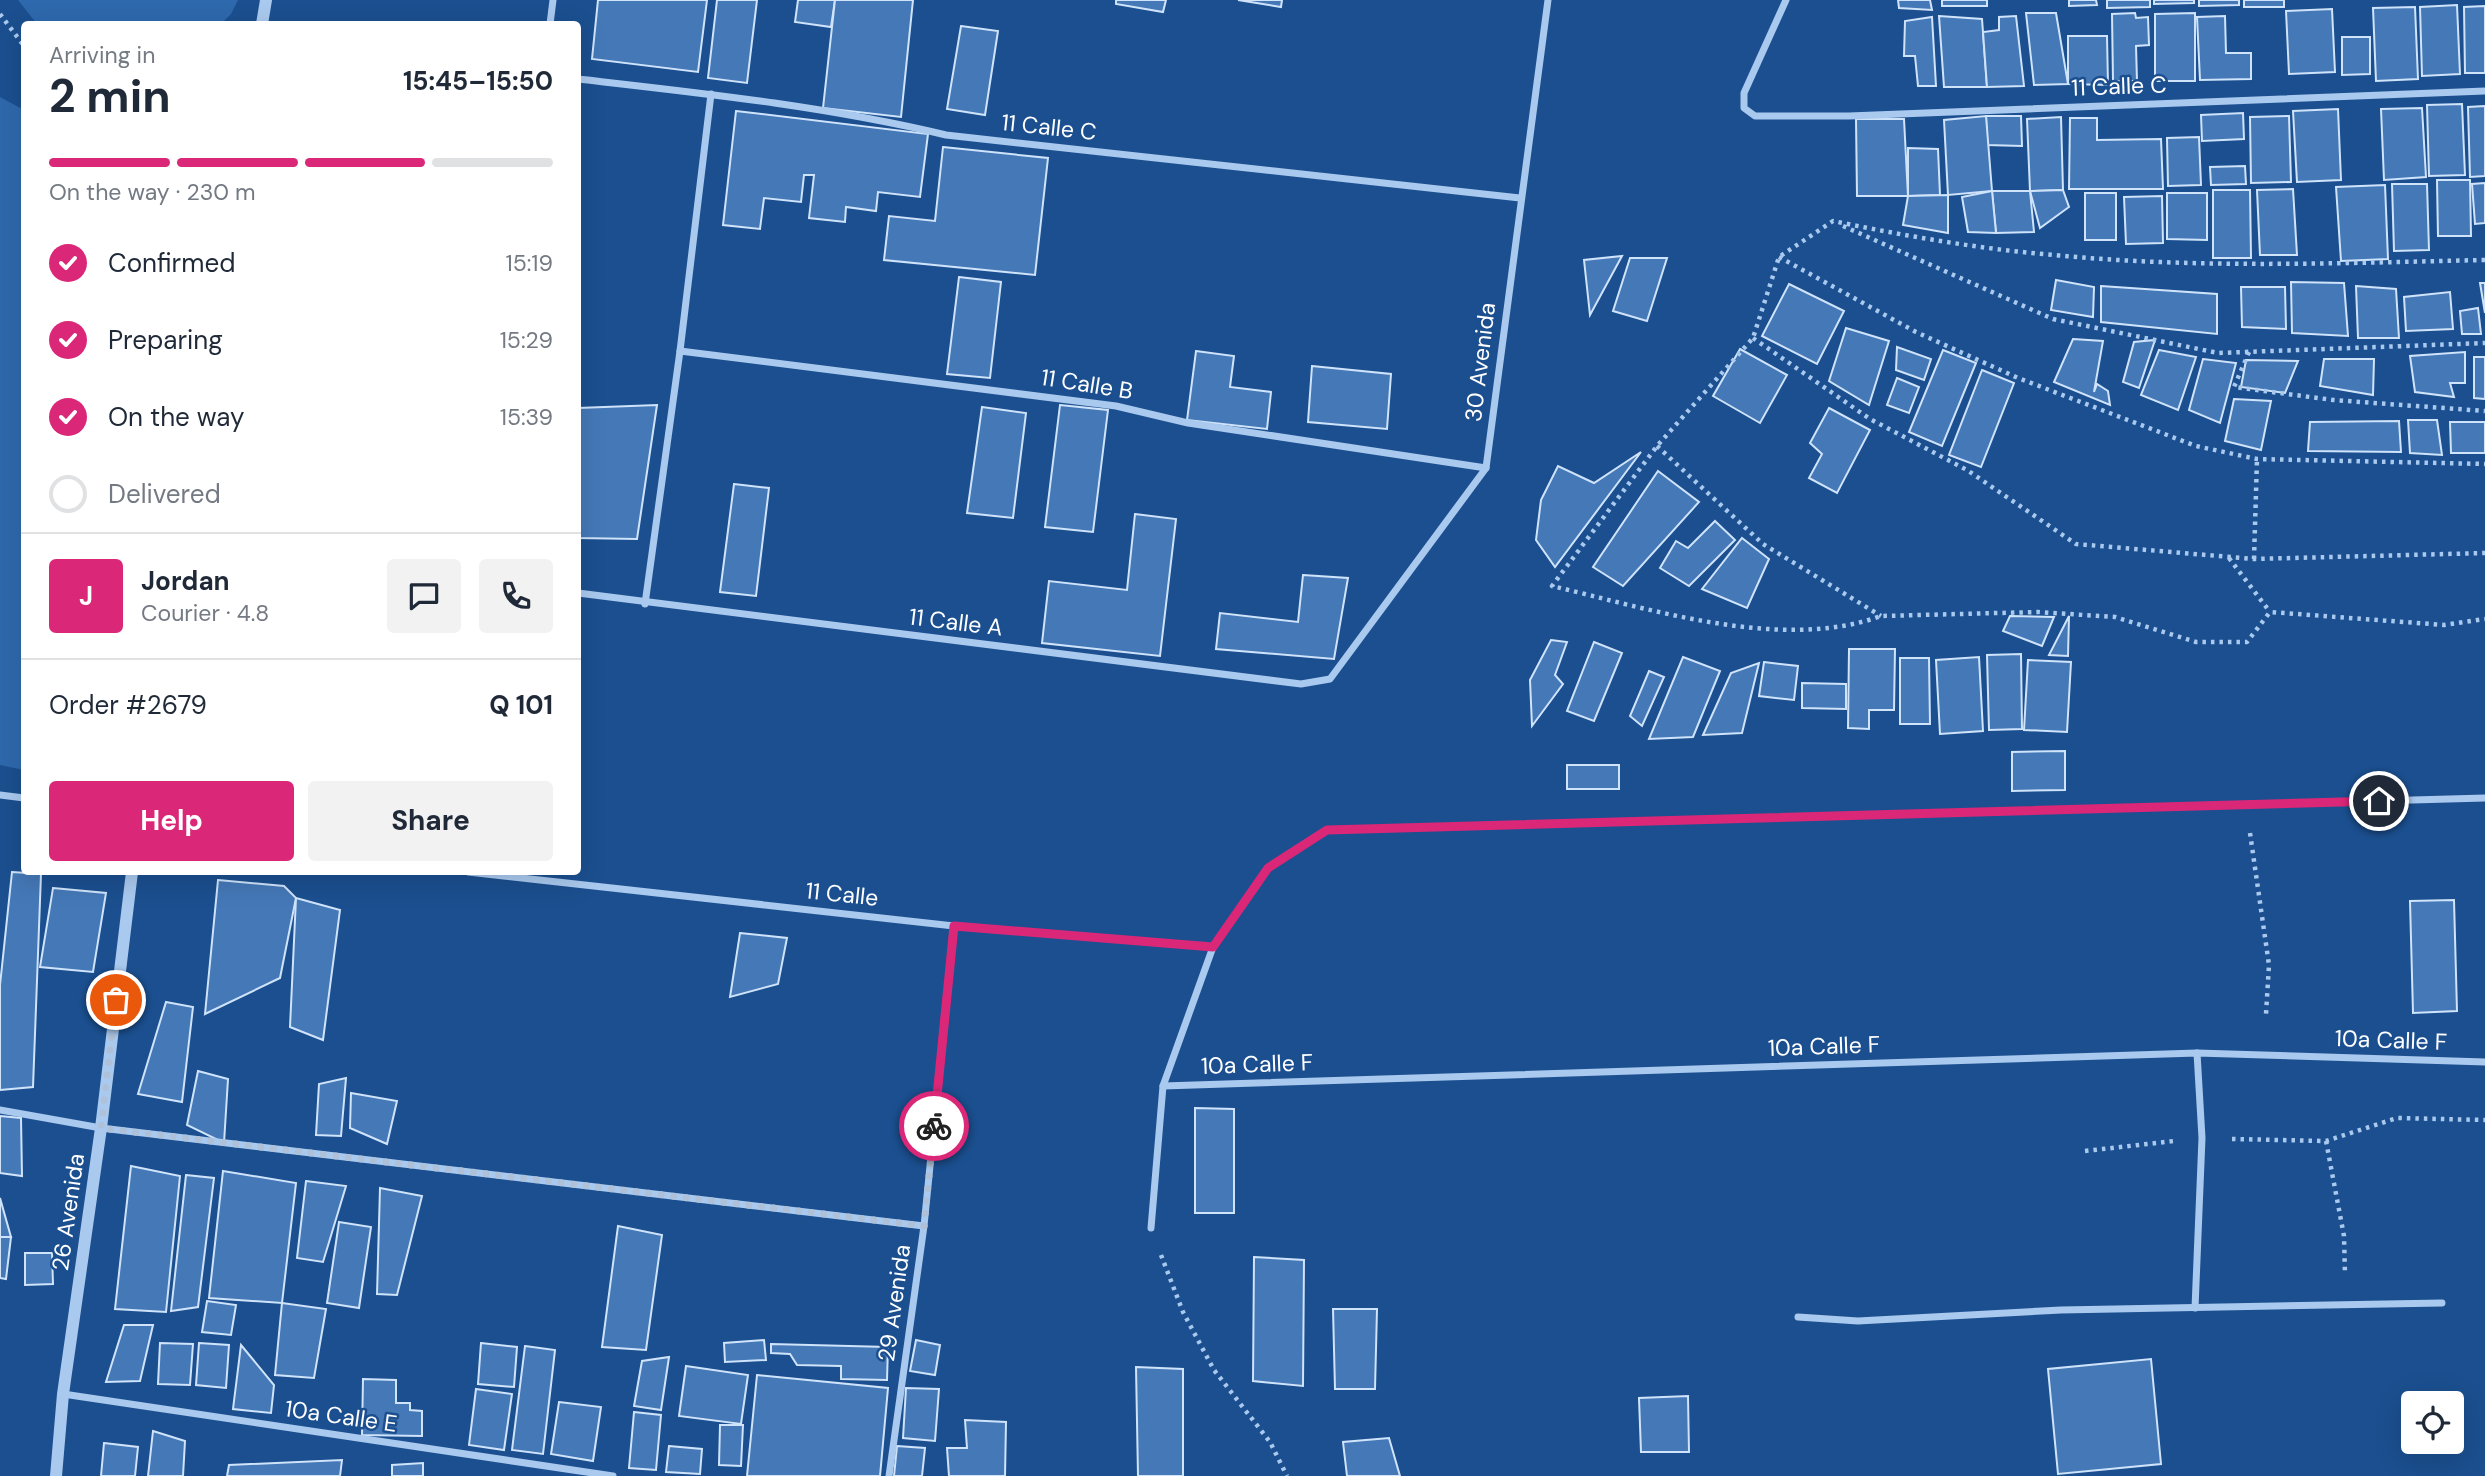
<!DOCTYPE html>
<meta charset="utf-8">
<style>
:root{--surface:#fff;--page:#f2f2f3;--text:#1f2937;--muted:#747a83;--line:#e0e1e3;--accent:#db2777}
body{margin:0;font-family:"DM Sans",sans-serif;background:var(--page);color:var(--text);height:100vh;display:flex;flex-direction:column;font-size:26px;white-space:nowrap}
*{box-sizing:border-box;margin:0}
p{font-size:23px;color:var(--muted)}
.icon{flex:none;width:38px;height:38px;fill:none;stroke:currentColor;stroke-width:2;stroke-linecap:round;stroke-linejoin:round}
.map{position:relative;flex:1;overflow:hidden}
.panel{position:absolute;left:21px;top:21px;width:560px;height:854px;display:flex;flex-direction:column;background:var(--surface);border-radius:7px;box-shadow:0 7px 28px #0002}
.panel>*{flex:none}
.controls{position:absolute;left:2401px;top:1391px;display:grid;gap:14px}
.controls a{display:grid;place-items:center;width:63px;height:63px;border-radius:7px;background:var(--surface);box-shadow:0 7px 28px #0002;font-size:35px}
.pin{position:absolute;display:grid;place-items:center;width:60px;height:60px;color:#fff;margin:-30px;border:4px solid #fff;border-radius:50%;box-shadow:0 2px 7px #0007}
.courier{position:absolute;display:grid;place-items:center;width:70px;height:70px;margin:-35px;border:5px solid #db2777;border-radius:50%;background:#fff;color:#222;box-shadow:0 2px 9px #0007}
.summary em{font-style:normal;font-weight:700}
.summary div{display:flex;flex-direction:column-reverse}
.summary{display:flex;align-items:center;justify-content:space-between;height:119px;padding:0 28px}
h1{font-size:46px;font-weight:700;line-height:52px}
.bar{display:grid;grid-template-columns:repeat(4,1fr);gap:10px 7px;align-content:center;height:84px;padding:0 28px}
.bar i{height:9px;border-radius:5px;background:var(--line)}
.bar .active{background:var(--accent)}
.bar p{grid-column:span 4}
.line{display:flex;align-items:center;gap:18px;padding:0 28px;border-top:2px solid var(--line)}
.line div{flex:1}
.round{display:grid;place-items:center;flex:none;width:74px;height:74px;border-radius:7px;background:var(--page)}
ol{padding:0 28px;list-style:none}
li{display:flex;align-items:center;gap:21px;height:77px}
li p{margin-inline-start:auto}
li .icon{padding:7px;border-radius:50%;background:var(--accent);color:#fff;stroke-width:4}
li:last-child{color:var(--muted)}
li i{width:38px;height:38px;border:4px solid var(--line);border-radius:50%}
.button{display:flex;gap:14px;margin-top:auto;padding:14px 28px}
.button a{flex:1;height:80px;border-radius:7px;background:var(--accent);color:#fff;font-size:28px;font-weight:700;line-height:80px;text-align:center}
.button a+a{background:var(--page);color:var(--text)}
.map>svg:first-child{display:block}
.green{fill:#2e69ad}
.building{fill:#4478b7;stroke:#cfe3fa;stroke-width:2}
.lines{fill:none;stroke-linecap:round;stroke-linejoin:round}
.path{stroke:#a9c9ee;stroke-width:4.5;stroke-dasharray:3.5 5;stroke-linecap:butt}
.minor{stroke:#a9c9ee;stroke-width:7}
.tertiary{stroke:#a9c9ee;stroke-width:12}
.done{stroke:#afc1d8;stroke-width:7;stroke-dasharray:0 12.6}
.route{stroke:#db2777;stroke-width:9}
.labels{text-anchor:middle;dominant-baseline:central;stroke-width:5;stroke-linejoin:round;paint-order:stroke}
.street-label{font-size:23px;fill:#fff;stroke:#1b4f8f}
</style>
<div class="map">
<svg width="2485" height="1476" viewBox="0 0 2485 1476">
<rect width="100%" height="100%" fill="#1b4f8f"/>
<g class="green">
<polygon points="18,0 238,0 231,14 221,24 37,24"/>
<polygon points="0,97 24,110 24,770 0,765"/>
</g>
<g class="building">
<polygon points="598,0 707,0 698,72 592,59"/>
<polygon points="717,0 757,0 747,83 708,78"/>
<polygon points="798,0 835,0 831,27 795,22"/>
<polygon points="835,0 913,0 901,117 823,108"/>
<polygon points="1116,0 1166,0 1163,12 1116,4"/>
<polygon points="1238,0 1282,0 1281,7"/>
<polygon points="1898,0 1930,0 1932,10 1899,8"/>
<rect x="1942" y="0" width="45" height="6"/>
<polygon points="2069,0 2096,0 2097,5 2069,6"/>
<polygon points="2107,0 2150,0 2150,7 2107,8"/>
<polygon points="2154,0 2194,0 2194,3 2154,4"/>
<polygon points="2199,0 2239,0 2239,5 2199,6"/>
<rect x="2244" y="0" width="40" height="7"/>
<polygon points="2457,5 2460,74 2422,76 2420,7"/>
<polygon points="2485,6 2485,73 2465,73 2464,7"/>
<polygon points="2415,7 2418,79 2376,81 2373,8"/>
<polygon points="2332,9 2335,72 2289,74 2286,11"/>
<polygon points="2026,13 2056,13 2068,84 2034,85"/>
<polygon points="2135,13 2136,18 2148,17 2149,45 2136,46 2137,81 2113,81 2112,14"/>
<polygon points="2195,13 2195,81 2155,81 2155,14"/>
<polygon points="1939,16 1982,19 1987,87 1944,87"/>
<polygon points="2016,16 2024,86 1987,87 1983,32 1999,30 1999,17"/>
<polygon points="2225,16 2226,53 2251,53 2251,79 2200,80 2197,17"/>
<polygon points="1932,17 1936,86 1918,86 1915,56 1904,56 1905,21"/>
<polygon points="961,26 998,31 985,115 947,109"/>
<polygon points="2068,36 2107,36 2108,85 2068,84"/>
<polygon points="2342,37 2370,37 2370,74 2342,75"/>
<polygon points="2462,104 2465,175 2429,176 2427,105"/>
<polygon points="2485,106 2485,176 2470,177 2468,107"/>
<polygon points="2422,108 2426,177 2384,180 2381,109"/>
<polygon points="2338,109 2341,180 2297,182 2293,111"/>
<polygon points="736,111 928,134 920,197 878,192 876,211 846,207 845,222 809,218 814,175 804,175 801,202 764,198 760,229 723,225"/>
<polygon points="2243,113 2244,139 2202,141 2201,115"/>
<polygon points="1986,116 2021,116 2022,146 1987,145"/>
<polygon points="1986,116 1992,191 1948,195 1944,120"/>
<polygon points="2289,116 2291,182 2251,183 2250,117"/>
<polygon points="2061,117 2063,190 2030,191 2027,119"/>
<polygon points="2070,118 2097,118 2097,140 2161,139 2163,189 2069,189"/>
<polygon points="1856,119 1904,119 1908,196 1857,196"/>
<polygon points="2199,137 2201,185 2168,186 2167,138"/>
<polygon points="943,147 1048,158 1035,275 884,260 889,216 935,221"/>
<polygon points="1908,148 1938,149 1940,195 1908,196"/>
<polygon points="2245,166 2246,184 2211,185 2210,167"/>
<polygon points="2437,180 2470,180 2471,236 2438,236"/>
<polygon points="2485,183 2485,223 2475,224 2472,184"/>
<polygon points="2392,184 2427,184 2429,250 2394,251"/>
<polygon points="2385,185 2388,259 2341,261 2336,187"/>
<polygon points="2293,189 2297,255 2260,255 2257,190"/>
<polygon points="2063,190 2069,207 2040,228 2030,191"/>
<polygon points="2213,190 2250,190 2251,258 2213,258"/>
<polygon points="1992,191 2030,191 2034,232 1996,233"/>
<polygon points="1992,191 1996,233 1968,232 1962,197"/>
<rect x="2085" y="193" width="31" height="47"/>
<polygon points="2167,193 2207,193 2207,240 2167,239"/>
<polygon points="1948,195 1948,233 1903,225 1908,196"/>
<polygon points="2162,196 2163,243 2126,244 2124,197"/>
<polygon points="1622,256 1590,315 1584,260"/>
<polygon points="1630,258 1667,258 1647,321 1613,311"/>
<polygon points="959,277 1001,282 990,378 947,374"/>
<polygon points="2056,280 2094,287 2093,317 2051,310"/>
<polygon points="2291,282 2344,283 2348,336 2292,333"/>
<polygon points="2480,283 2485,283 2485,313"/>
<polygon points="1789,284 1844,311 1817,364 1762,336"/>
<polygon points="2101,286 2217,294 2217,334 2101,322"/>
<polygon points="2356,286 2396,289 2399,338 2358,338"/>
<polygon points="2241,287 2285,287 2286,329 2242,327"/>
<polygon points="2450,292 2453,329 2406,331 2404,297"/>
<polygon points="2478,308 2481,334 2462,334 2460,311"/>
<polygon points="1846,328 1889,341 1869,405 1829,381"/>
<polygon points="2073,339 2103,341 2094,392 2097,384 2108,391 2110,405 2054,382"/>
<polygon points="2155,340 2139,388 2123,382 2134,342"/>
<polygon points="1897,347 1931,359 1924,380 1896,370"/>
<polygon points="1740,349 1787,375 1760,423 1713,396"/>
<polygon points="1943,350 1976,363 1942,446 1909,432"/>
<polygon points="2159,350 2196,357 2178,410 2141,395"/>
<polygon points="1196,351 1234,356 1230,387 1271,392 1267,429 1187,420"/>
<polygon points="2465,352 2465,383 2450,383 2454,397 2415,392 2410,356"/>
<polygon points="2474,357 2485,357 2485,399 2474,398"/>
<polygon points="2203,359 2236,363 2220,423 2189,410"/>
<polygon points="2324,359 2374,359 2373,395 2320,386"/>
<polygon points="2246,360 2298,361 2285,393 2241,387"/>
<polygon points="1312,366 1391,374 1387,429 1308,422"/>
<polygon points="1982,370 2014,383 1981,467 1949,455"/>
<polygon points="1897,378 1919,387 1909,413 1887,405"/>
<polygon points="2234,399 2271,401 2261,450 2225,441"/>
<polygon points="657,405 637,539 578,538 578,408"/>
<polygon points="1060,405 1108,410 1093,532 1045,527"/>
<polygon points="982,407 1026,413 1013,518 967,513"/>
<polygon points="1829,408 1870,430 1837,493 1809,478 1822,454 1810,443"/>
<polygon points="2408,420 2437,420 2442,455 2410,453"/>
<polygon points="2399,421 2401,452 2308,451 2310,422"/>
<polygon points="2450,422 2485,422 2485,453 2451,453"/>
<polygon points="1641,452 1555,567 1536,540 1541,500 1558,466 1594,483"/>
<polygon points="1658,471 1699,502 1623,586 1593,567"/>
<polygon points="734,484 769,488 756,596 720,592"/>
<polygon points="1135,514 1176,519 1160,656 1042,643 1049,581 1127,590"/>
<polygon points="1715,521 1735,540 1689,586 1660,568 1676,541 1688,548"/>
<polygon points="1742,538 1769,559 1747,608 1702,589"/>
<polygon points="1303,575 1348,578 1334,659 1216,649 1220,613 1298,622"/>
<polygon points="2010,616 2054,617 2042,646 2003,631"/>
<polygon points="2069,616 2068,656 2049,655"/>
<polygon points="1551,640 1567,642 1555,675 1563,684 1532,726 1530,680"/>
<polygon points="1594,642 1622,653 1594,721 1567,711"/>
<polygon points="1849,649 1895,649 1894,710 1869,710 1869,729 1848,728"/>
<polygon points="2021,654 2022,729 1989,730 1987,655"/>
<polygon points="1683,657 1720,671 1693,737 1649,739"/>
<polygon points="1979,657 1983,731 1940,734 1936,660"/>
<polygon points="1900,658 1929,658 1930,724 1900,724"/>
<polygon points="2028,660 2071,662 2067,732 2024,730"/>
<polygon points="1764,662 1798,666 1794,700 1759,696"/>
<polygon points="1759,663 1742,733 1703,735 1731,673"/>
<polygon points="1649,671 1664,677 1642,726 1630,716"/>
<polygon points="1802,683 1846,684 1846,709 1802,708"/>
<polygon points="2065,751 2065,790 2012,791 2012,752"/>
<rect x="1567" y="765" width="52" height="24"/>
<polygon points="12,872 41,874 33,1087 0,1090 0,985"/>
<polygon points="218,880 284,886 296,898 280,978 205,1014"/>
<polygon points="53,888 106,893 93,972 40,967"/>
<polygon points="296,898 340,910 323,1040 290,1027"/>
<polygon points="2454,900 2457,1011 2413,1013 2410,901"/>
<polygon points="740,933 787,938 778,984 730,997"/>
<polygon points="166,1002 193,1007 182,1102 138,1094"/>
<polygon points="198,1071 228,1079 224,1143 187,1125"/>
<polygon points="346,1078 341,1136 316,1135 319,1084"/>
<polygon points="351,1093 397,1101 387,1144 350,1128"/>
<polygon points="1195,1108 1234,1109 1234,1213 1195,1213"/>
<polygon points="0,1116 21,1118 22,1176 0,1173"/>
<polygon points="131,1166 180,1176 166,1312 115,1309"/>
<polygon points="223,1171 296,1183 282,1303 209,1298"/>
<polygon points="186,1175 214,1178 198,1307 171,1311"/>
<polygon points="306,1181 346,1186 323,1262 297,1258"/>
<polygon points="380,1188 422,1196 397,1295 377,1294"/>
<polygon points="0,1198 11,1237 0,1237"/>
<polygon points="339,1222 371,1227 359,1308 327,1303"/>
<polygon points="618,1226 662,1235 646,1350 602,1347"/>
<polygon points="0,1237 11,1237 6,1279 0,1278"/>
<polygon points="25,1253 52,1253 53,1284 25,1285"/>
<polygon points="1254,1257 1304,1260 1303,1386 1253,1381"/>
<polygon points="207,1301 236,1305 231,1335 202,1332"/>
<polygon points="282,1303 326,1309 314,1378 275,1375"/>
<polygon points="1333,1309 1377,1309 1375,1389 1335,1389"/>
<polygon points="124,1325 153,1325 140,1381 106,1382"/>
<polygon points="764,1340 766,1360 725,1362 724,1343"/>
<polygon points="916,1340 940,1345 935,1375 910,1371"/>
<polygon points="160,1343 193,1344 190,1385 158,1384"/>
<polygon points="199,1343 229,1345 226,1388 196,1385"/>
<polygon points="481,1343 517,1347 514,1387 478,1384"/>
<polygon points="771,1344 888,1347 887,1380 841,1379 841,1366 797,1365 790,1354 771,1353"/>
<polygon points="241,1345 274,1385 271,1413 233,1409"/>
<polygon points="525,1346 555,1350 543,1454 512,1450"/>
<polygon points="669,1357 661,1410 634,1406 642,1361"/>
<polygon points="2151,1359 2161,1464 2058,1474 2048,1369"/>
<polygon points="686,1366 748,1375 741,1424 679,1416"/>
<polygon points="1136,1367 1183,1369 1183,1476 1138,1476"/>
<polygon points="757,1375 888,1388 880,1476 747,1476"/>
<polygon points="363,1379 396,1380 396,1403 410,1403 410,1410 422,1411 422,1436 362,1435"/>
<polygon points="906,1388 939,1389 935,1441 903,1438"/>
<polygon points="476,1389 512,1394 504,1450 469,1445"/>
<polygon points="1688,1396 1689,1452 1641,1452 1639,1398"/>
<polygon points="559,1402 601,1407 593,1461 551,1454"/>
<polygon points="634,1412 661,1415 656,1470 629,1468"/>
<polygon points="965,1420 1006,1422 1005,1476 949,1476 947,1448 967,1448"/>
<polygon points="720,1425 743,1425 741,1466 719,1465"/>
<polygon points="153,1431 185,1441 183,1476 148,1476"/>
<polygon points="1389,1438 1400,1476 1347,1476 1343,1442"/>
<polygon points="104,1443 138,1447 135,1476 101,1476"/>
<polygon points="669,1446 702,1449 700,1474 666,1472"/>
<polygon points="897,1446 925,1448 922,1476 894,1476"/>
<polygon points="342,1460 340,1476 227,1476 229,1465"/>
<polygon points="423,1463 423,1476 392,1476 392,1465"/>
</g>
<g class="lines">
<g class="path">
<polyline points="0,14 24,46"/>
<polyline points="1843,226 2053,319 2218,353 2485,343"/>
<polyline points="1779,257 1916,332 2018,378 2196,446 2257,459 2485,464"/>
<path d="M2485 260C2342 263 2197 269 2054 255 1979 249 1906 236 1833 221L1779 257 1753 338 1657 446 1552 586C1650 609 1782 652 1881 616L2038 612 2115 617 2196 642H2247L2270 612 2444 625 2485 619"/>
<polyline points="1753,338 1870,419 1967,470 2076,544 2254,559 2485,553"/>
<polyline points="2249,352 2234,387 2333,400 2485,411"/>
<polyline points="1657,446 1763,544 1881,616"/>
<polyline points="2229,558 2270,612"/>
<polyline points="2254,559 2257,459"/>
<polyline points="2250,833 2269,965 2266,1014"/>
<polyline points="2232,1139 2326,1141 2397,1118 2485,1120"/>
<polyline points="2326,1141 2344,1236 2345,1275"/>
<polyline points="2085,1151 2174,1141"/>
<polyline points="1161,1255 1183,1312 1214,1370 1270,1442 1287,1476"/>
</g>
<g class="minor">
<polyline points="1786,0 1744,93 1744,108 1755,116 1849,116 2485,91"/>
<polyline points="550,24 553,0"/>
<path d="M578 79C701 93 825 106 946 135L1520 198"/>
<polyline points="680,351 1116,406 1188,423 1486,468"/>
<polyline points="578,593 1301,684 1330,679 1486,468 1548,0"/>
<polyline points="645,604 680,351 711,94"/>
<polyline points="0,795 24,798"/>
<polyline points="468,872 954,926 1213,947"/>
<polyline points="1163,1086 2197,1053 2485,1062"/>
<polyline points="0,1110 101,1128 924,1226"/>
<polyline points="1151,1228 1163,1086 1213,947 1268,868 1327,830 2485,798"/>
<polyline points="2195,1308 2202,1138 2197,1053"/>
<polyline points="1798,1317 1858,1321 2061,1310 2442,1303"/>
<polyline points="63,1394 613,1476"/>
<polyline points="889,1476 924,1226 954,926"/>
</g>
<g class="tertiary">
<polyline points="262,24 266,0"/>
<polyline points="56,1476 63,1394 101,1128 132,872"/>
</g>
</g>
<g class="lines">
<polyline class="done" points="116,1000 101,1128 924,1226 934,1126"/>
<polyline class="route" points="934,1126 954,926 1213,947 1268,868 1327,830 2379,801"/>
</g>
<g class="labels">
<g class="street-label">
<text transform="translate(2119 86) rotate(-2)">11 Calle C</text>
<text transform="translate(1049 127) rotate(6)">11 Calle C</text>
<text transform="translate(1480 362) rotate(-83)">30 Avenida</text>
<text transform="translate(1087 384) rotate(9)">11 Calle B</text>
<text transform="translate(956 622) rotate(7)">11 Calle A</text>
<text transform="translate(842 894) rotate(6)">11 Calle</text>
<text transform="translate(2391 1040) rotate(2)">10a Calle F</text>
<text transform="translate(1824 1046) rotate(-2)">10a Calle F</text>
<text transform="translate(1257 1064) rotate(-2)">10a Calle F</text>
<text transform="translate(68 1212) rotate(-82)">26 Avenida</text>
<text transform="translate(894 1303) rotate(-82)">29 Avenida</text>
<text transform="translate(341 1416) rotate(8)">10a Calle E</text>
</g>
</g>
</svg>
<div class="controls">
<a><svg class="icon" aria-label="locate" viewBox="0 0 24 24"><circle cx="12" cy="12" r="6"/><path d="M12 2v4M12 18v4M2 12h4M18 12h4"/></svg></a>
</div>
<div class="pin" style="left:116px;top:1000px;background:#ea580c"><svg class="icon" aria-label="bag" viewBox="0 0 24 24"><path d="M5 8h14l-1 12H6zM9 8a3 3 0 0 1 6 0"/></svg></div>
<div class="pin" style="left:2379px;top:801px;background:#1f2937"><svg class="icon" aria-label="home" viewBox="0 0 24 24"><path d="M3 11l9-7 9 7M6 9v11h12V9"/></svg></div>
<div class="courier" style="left:934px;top:1126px"><svg class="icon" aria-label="bike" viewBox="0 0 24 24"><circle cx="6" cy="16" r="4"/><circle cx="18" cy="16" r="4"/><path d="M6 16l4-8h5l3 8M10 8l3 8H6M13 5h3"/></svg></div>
<section class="panel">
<div class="summary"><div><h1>2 min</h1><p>Arriving in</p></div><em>15:45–15:50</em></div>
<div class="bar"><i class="active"></i><i class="active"></i><i class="active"></i><i></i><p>On the way · 230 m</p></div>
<ol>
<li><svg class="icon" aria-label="check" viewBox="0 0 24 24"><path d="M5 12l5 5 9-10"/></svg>Confirmed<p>15:19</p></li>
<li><svg class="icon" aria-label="check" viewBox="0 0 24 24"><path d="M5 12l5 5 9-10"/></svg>Preparing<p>15:29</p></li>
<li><svg class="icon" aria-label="check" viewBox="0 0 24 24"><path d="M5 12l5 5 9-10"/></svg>On the way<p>15:39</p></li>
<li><i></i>Delivered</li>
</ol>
<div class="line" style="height:126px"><b class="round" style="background:var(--accent);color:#fff">J</b><div><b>Jordan</b><p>Courier · 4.8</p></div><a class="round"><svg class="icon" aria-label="chat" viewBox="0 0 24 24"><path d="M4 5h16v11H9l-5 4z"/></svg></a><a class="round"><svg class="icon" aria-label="phone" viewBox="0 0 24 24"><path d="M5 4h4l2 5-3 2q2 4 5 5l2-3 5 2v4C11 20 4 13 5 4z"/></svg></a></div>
<div class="line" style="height:91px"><div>Order #2679</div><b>Q 101</b></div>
<div class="button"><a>Help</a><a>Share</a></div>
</section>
</div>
